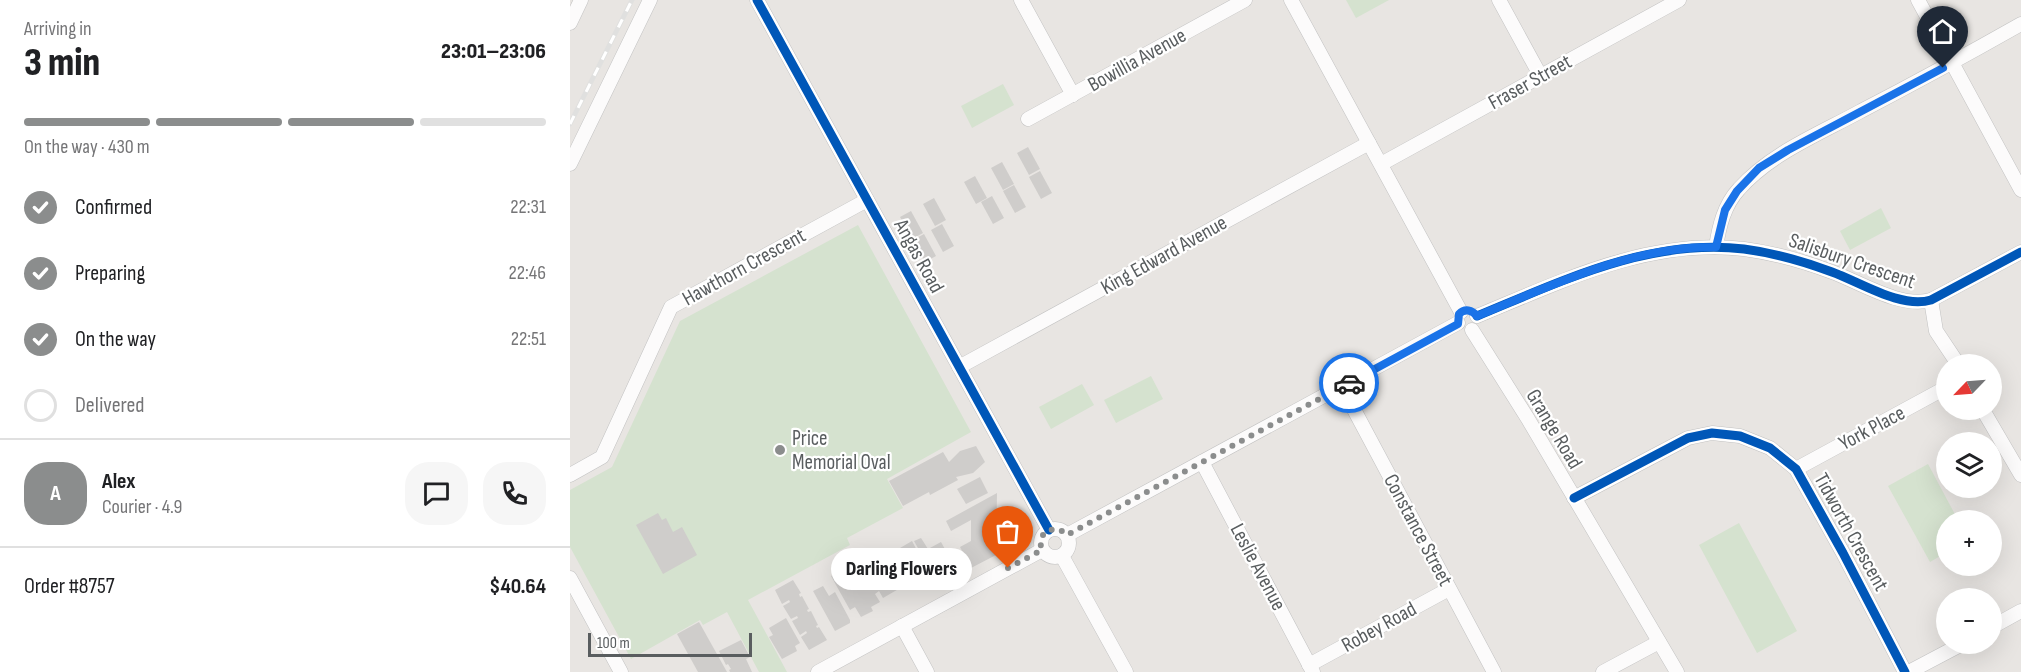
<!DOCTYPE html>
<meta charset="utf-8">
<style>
:root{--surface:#fff;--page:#f6f6f6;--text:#202124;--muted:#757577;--line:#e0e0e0;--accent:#8b8d8d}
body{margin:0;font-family:"Sofia Sans Condensed",sans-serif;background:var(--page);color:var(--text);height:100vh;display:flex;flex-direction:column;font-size:22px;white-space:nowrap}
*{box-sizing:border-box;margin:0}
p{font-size:20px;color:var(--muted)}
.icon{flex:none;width:33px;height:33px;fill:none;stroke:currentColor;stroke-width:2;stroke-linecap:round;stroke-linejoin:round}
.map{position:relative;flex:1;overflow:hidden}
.panel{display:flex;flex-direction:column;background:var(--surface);width:570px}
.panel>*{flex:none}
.needle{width:39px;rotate:245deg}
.buttons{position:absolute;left:1366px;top:354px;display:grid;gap:12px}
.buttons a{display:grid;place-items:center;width:66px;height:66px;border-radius:50%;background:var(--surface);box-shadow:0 6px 24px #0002;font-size:30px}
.scale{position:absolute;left:18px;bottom:15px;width:164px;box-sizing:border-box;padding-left:6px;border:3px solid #595d5f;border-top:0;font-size:16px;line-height:21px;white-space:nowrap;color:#595d5f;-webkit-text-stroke:4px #fff;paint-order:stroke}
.pin{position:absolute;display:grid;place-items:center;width:51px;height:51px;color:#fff;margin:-62px -26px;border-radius:50% 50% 50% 0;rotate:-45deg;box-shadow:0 0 6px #0007}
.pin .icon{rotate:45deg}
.courier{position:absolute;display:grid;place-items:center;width:60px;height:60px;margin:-30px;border:4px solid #1a73e8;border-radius:50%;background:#fff;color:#222;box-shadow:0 2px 8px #0007}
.bubble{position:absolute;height:42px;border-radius:21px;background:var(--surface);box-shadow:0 6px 24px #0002;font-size:20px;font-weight:800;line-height:42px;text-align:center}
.summary em{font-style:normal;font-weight:800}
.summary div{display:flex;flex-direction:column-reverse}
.summary{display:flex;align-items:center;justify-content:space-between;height:102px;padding:0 24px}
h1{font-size:39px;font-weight:800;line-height:45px}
.bar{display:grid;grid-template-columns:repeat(4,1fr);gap:9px 6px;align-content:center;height:72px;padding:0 24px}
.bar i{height:8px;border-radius:4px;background:var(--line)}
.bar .on{background:var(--accent)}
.bar p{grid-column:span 4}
.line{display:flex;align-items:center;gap:15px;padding:0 24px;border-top:2px solid var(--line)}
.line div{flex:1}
.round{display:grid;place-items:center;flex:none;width:63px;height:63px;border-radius:24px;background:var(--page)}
ol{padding:0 24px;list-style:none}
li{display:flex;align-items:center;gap:18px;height:66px}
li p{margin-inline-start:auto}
li .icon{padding:6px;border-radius:50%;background:var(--accent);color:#fff;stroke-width:4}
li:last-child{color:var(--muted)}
li i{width:33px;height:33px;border:3px solid var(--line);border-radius:50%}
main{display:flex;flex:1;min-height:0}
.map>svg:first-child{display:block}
.green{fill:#d5e2cf}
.building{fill:#cfcdcb}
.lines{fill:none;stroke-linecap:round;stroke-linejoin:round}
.minor-casing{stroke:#c2c2c2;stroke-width:15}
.minor{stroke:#fcfbfb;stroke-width:14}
.rail-casing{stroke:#e0e0df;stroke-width:5}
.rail{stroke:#fff;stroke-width:3;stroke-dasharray:9;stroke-linecap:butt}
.cycleway-casing{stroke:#fff;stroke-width:13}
.cycleway{stroke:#0057b8;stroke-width:9}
.done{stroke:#8b8d8d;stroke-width:6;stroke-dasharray:0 10.8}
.route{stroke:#1a73e8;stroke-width:8}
.poi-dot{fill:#8b8d8d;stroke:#fff;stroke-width:2}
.labels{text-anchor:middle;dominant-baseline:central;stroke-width:4.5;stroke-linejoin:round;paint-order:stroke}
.street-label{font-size:21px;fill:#595d5f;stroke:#fff}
.poi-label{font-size:21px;fill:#595d5f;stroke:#fff;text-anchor:start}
</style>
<main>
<section class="panel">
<div class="summary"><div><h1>3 min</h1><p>Arriving in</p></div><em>23:01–23:06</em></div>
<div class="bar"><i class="on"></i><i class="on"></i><i class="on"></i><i></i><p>On the way · 430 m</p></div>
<ol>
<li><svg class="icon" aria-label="check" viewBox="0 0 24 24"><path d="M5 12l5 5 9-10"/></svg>Confirmed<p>22:31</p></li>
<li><svg class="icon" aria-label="check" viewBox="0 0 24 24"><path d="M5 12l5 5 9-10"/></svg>Preparing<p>22:46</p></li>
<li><svg class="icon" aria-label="check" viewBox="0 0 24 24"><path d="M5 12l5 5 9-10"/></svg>On the way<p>22:51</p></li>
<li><i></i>Delivered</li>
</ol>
<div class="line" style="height:108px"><b class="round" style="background:var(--accent);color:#fff">A</b><div><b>Alex</b><p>Courier · 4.9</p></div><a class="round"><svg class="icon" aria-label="chat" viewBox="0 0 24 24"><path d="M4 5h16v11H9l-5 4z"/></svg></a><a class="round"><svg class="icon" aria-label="phone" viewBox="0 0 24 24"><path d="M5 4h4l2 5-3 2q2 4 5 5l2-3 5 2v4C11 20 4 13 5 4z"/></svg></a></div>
<div class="line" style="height:78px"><div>Order #8757</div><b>$40.64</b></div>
</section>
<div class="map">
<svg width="1451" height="672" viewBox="0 0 1451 672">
<rect width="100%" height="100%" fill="#e8e5e2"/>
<g class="green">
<polygon points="776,0 819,0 786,18"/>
<polygon points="433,84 444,105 402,128 391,106"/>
<polygon points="1311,208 1321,228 1280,250 1270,231"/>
<polygon points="288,225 401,432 317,479 333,508 277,538 280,545 178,600 217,672 189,672 157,612 133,625 130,620 61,659 0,547 0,490 42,467 110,321"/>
<polygon points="581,376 593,399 546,423 534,400"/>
<polygon points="512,384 524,405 481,429 469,407"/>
<polygon points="1358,464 1388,520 1377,520 1377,552 1360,562 1318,486"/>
<polygon points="1169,523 1227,631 1187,653 1129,545"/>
</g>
<g class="building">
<polygon points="458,147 470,169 459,175 447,153"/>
<polygon points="432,162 444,184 433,190 421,168"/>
<polygon points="470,171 482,193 471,199 459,177"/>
<polygon points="405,176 417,198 406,204 394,182"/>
<polygon points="444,185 456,207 445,213 433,191"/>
<polygon points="422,196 434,218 423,224 411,202"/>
<polygon points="364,198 376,220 365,226 353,204"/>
<polygon points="341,211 353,233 342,239 330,217"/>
<polygon points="372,224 384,246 373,252 361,230"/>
<polygon points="354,234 366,256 355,262 343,240"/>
<polygon points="406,446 415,462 403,473 386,477 388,480 360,495 359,492 333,506 319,481 373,452 379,462 390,451"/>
<polygon points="410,477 418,493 396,504 387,489"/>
<polygon points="427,493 426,555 401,568 390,547 401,541 401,520 381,531 376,521"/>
<polygon points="88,513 92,520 96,518 103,532 112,527 127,555 93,574 66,525"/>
<polygon points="351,538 358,549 371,542 385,567 369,576 359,556 354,559 344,541"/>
<polygon points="342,541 361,577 343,587 326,555 332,552 330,548"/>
<polygon points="306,567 310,575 321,568 332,587 313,598 309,591 305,594 310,602 301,607 303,611 291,617 285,607 280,610 261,576 267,573 274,586 285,580 282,573 291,568 294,574"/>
<polygon points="223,580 231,593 229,594 230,597 232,596 239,609 237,610 238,612 241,611 248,625 246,626 247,628 249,627 257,640 239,650 231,637 237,633 236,631 230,635 222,621 228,618 227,616 221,619 213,606 220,602 219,600 212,604 205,590"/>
<polygon points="253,586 259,596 265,592 280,620 280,623 265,631 243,591"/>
<polygon points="216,618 230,643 225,646 227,651 212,659 199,637 203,635 199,628"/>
<polygon points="129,622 157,672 128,672 107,634"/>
<polygon points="171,640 180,657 176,659 182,672 160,672 159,670 161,669 158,664 156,665 149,651"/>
</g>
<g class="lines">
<defs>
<g id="minor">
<polyline points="187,0 479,530"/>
<polyline points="451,0 503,95"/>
<polyline points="721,0 891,312"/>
<polyline points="929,0 970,75"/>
<polyline points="1348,0 1451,190"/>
<polyline points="0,23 11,0"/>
<polyline points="458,119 675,0"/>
<polyline points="0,164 80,0"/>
<polyline points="811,164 1109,0"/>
<path d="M1146 247C1149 227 1154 205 1169 189 1201 153 1249 134 1291 111 1345 83 1398 54 1451 24"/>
<polyline points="1361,300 1366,331 1388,364"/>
<path d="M907 316C992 281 1079 238 1174 249 1204 253 1233 261 1262 272 1290 282 1331 309 1361 300L1451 252"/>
<polyline points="902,330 958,419 1107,672"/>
<polyline points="389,367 799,143"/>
<polyline points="772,387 924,672"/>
<polyline points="1413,410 1451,475"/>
<polyline points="632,462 743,672"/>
<polyline points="1226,469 1377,387"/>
<polyline points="0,475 32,457 101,307 297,200"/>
<polyline points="1004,498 1118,438 1142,433 1170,436 1200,448 1226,469 1273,553 1335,672"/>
<circle cx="485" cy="543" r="14"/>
<polyline points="497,535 888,323"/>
<polyline points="492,556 556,672"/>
<polyline points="0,578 51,672"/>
<polyline points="332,626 357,672"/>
<polyline points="1422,627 1451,611"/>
<polyline points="739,665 879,589"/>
<polyline points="248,672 472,550"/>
<polyline points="1033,672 1089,642"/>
<polyline points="1339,672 1392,644"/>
</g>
</defs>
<use href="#minor" class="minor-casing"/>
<use href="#minor" class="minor"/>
<defs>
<polyline id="rail" points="0,124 62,0"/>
</defs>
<use href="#rail" class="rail-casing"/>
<use href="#rail" class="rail"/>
<defs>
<g id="cycleway">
<polyline points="187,0 479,530"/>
<path d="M907 316C992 281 1079 238 1174 249 1204 253 1233 261 1262 272 1290 282 1331 309 1361 300L1451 252"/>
<polyline points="1004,498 1118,438 1142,433 1170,436 1200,448 1226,469 1273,553 1335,672"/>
</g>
</defs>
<use href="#cycleway" class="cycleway-casing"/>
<use href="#cycleway" class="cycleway"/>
</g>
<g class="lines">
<path class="done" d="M438 568 472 550C469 542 471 535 478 530L489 529 497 535 779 383"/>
<path class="route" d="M779 383 888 324 889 314C895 308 902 310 907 316 983 285 1062 246 1146 247L1155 210 1167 191 1189 168 1218 150 1373 68"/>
</g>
<circle class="poi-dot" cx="210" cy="450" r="6"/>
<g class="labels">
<g class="street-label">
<text transform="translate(567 60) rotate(-29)">Bowillia Avenue</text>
<text transform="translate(960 82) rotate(-29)">Fraser Street</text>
<text transform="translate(594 255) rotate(-29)">King Edward Avenue</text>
<text transform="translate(349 256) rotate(61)">Angas Road</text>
<text transform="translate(1282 261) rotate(19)">Salisbury Crescent</text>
<text transform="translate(174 267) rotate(-29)">Hawthorn Crescent</text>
<text transform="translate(1302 428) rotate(-28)">York Place</text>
<text transform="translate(984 429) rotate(59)">Grange Road</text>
<text transform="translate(848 530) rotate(62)">Constance Street</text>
<text transform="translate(1281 532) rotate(61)">Tidworth Crescent</text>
<text transform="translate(688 567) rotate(62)">Leslie Avenue</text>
<text transform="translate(809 627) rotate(-29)">Robey Road</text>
</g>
<g class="poi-label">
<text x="222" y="438">Price<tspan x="222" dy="24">Memorial Oval</tspan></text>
</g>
</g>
</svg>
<div class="buttons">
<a><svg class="needle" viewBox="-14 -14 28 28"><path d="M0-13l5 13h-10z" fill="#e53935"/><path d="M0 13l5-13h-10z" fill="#757577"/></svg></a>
<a><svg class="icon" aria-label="layers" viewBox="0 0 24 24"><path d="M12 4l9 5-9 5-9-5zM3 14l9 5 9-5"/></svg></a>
<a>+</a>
<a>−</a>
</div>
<div class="scale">100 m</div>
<div class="pin" style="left:438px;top:568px;background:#ea580c"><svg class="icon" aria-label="bag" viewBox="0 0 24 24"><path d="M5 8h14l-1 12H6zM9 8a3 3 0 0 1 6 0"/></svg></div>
<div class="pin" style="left:1373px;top:68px;background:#1f2937"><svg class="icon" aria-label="home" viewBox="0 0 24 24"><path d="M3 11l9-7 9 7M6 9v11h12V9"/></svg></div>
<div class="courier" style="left:779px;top:383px"><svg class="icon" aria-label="car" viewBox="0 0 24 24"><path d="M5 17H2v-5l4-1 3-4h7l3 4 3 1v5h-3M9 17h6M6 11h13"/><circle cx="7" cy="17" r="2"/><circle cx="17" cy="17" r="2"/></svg></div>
<div class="bubble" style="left:261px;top:548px;width:141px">Darling Flowers</div>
</div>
</main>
